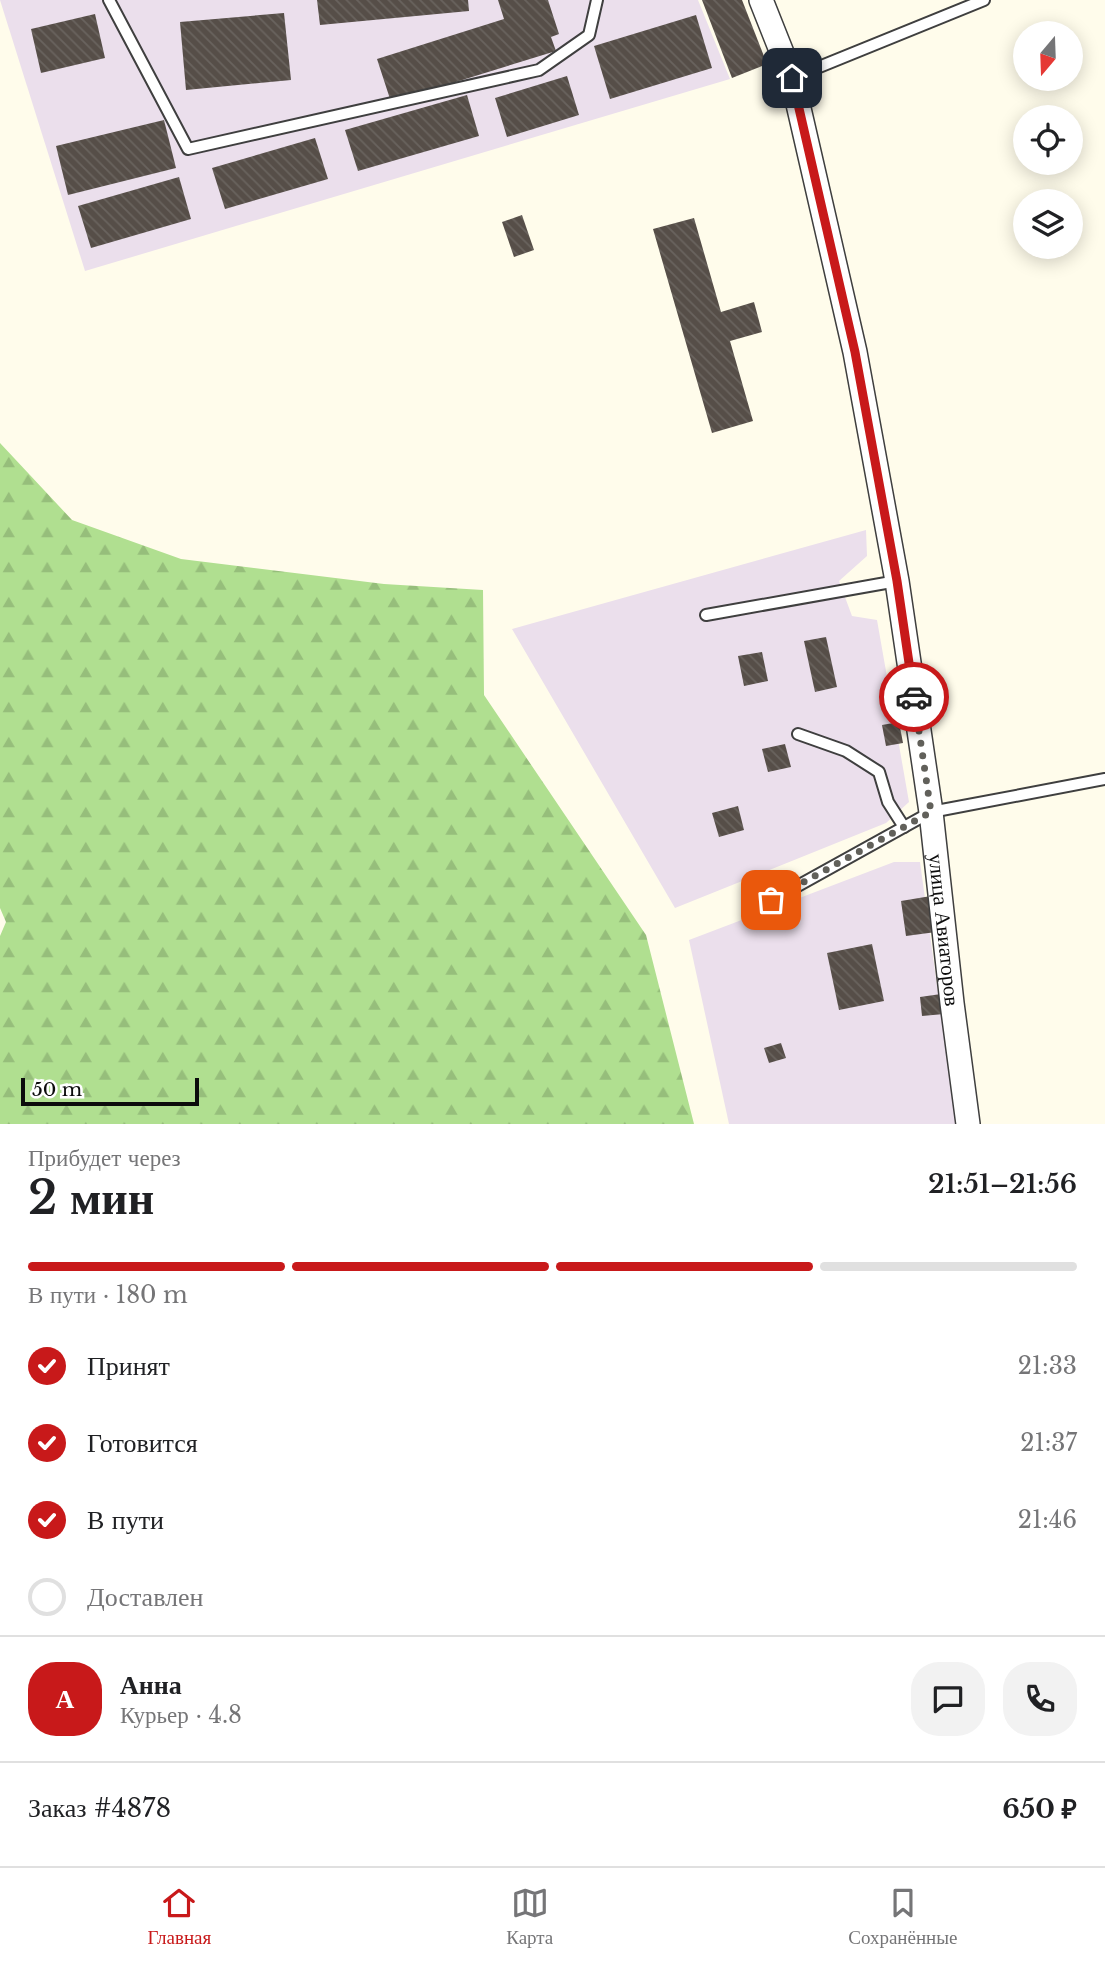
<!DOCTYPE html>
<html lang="ru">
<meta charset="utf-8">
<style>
:root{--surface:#fff;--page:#f2f2f2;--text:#202124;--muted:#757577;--line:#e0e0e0;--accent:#c8191a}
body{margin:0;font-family:"Libre Baskerville",serif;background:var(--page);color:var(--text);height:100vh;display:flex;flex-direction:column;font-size:26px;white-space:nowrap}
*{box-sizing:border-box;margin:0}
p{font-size:23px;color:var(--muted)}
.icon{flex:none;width:38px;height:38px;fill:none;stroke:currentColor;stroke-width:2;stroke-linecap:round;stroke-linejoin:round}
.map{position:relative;height:1124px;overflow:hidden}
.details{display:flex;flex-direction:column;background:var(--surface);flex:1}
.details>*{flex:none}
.needle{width:46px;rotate:199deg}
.controls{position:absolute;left:1013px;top:21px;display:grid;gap:14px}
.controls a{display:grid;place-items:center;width:70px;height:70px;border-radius:50%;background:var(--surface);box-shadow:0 4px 18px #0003;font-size:35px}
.scale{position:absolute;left:21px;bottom:18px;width:178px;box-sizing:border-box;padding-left:7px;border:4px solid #0c0c0c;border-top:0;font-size:19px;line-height:24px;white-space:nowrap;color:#0c0c0c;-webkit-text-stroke:5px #fff;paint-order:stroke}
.pin{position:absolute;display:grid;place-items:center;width:60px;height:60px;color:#fff;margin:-30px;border-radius:14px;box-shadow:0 4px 10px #0006}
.courier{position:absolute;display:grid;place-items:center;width:70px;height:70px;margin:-35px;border:5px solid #c8191a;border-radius:50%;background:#fff;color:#222;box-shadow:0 2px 9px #0007}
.summary em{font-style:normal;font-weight:600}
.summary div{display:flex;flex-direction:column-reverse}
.summary{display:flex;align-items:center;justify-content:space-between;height:119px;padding:0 28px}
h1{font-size:46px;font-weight:600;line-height:52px}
.bar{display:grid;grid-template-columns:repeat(4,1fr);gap:10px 7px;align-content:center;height:84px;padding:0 28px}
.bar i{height:9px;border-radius:5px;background:var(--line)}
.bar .selected{background:var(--accent)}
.bar p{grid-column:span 4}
.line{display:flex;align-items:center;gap:18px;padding:0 28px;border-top:2px solid var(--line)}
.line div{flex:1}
.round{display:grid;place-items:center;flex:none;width:74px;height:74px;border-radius:28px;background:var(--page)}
ol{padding:0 28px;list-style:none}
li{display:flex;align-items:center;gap:21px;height:77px}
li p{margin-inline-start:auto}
li .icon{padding:7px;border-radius:50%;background:var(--accent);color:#fff;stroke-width:4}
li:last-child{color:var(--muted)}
li i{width:38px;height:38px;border:4px solid var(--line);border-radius:50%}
.menu{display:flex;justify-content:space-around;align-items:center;height:98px;border-top:2px solid var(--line);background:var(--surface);font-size:19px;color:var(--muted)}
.menu a{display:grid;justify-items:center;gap:4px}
.menu .selected{color:var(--accent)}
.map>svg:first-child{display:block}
.industrial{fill:#ebdfec}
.forest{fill:url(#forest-firs)}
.building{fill:url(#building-back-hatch)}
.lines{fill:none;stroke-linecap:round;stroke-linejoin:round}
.service-casing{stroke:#3f3f3f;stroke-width:14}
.minor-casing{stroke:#3f3f3f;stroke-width:26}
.service{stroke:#fff;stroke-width:10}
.minor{stroke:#fff;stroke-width:23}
.done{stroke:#61605a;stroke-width:7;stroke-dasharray:0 12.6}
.route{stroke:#c8191a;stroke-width:9}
.labels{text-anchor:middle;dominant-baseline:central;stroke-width:7;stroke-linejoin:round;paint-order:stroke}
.street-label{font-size:21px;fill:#0c0c0c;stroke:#fff}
</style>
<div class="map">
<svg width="1105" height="1124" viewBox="0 0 1105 1124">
<defs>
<pattern id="forest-firs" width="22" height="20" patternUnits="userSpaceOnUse" patternTransform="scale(1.75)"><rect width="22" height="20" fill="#b0df90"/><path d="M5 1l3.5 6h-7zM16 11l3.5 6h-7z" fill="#96be7b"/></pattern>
<pattern id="building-back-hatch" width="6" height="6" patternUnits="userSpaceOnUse" patternTransform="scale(1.75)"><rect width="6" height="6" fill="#564e48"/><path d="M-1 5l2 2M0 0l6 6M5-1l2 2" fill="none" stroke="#69635e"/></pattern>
</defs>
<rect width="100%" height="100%" fill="#fffceb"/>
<g class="industrial">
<polygon points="0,0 698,0 730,79 85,271"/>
<polygon points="866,530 867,556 839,581 852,616 877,620 909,802 886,823 675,908 512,629"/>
<polygon points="894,862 920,862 956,1124 729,1124 689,940"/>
</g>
<polygon class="forest" points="0,443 72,520 181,559 384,584 483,590 484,695 646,935 694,1124 0,1124 0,936 6,922 0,908"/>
<g class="building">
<polygon points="317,0 468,0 469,11 320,25"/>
<polygon points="498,0 548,0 559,34 551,37 556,51 391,102 377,59 504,19"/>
<polygon points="702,0 742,0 767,64 732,78"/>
<polygon points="284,13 291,80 186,90 180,22"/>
<polygon points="95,14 105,58 41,73 31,29"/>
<polygon points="696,15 712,68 610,99 594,46"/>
<polygon points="567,76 579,115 507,137 495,98"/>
<polygon points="467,95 479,136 358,171 345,130"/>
<polygon points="164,120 176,168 68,195 56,146"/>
<polygon points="315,138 328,179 225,209 212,168"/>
<polygon points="179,177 191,219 91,248 78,206"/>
<polygon points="522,215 534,250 514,257 502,222"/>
<polygon points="694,218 721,312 754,302 762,332 730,341 753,421 712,433 653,229"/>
<polygon points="826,637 837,687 815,692 804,641"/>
<polygon points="762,652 768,681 744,686 738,656"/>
<polygon points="899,722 903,743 886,746 882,725"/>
<polygon points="785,744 791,767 768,772 762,749"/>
<polygon points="738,806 744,830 719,837 712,813"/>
<polygon points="931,896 936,932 906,936 901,901"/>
<polygon points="872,944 884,1001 839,1010 827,953"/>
<polygon points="941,994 944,1014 922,1016 920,997"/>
<polygon points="781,1043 786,1058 769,1063 764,1048"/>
</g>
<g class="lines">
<defs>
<g id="service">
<polyline points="109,0 188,149 539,70 589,35 597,0"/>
<polyline points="792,78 984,0"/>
<polyline points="706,615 897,581"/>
<polyline points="798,734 846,751 879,772 888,802 904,827"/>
<polyline points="749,913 931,812 1105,779"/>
</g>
<g id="minor">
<path id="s1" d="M761 0 792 78 855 352 897 581 931 812 952 1003 968 1124"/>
</g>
</defs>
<use href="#service" class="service-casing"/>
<use href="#minor" class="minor-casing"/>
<use href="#service" class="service"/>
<use href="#minor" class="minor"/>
</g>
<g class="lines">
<polyline class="done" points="771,900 931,812 914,697"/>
<polyline class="route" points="792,78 855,352 897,581 914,697"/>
</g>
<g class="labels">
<g class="street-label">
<text stroke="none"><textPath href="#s1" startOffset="950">улица Авиаторов</textPath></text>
</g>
</g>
</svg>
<div class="controls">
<a><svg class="needle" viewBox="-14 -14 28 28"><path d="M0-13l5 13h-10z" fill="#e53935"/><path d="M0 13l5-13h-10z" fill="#757577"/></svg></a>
<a><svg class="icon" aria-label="locate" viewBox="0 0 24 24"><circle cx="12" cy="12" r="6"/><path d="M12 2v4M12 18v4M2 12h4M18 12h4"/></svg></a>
<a><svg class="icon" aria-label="layers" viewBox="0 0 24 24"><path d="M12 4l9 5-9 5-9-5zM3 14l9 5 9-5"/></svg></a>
</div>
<div class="scale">50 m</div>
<div class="pin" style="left:771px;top:900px;background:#ea580c"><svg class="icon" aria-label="bag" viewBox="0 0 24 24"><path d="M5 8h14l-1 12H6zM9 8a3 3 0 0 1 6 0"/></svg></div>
<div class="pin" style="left:792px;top:78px;background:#1f2937"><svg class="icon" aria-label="home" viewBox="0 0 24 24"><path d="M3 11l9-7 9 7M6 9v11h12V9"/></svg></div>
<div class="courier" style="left:914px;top:697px"><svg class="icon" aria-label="car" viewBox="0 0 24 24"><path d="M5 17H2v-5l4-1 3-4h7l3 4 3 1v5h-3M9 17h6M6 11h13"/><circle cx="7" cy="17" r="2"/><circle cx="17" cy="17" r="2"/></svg></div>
</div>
<section class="details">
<div class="summary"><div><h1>2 мин</h1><p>Прибудет через</p></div><em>21:51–21:56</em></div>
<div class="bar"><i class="selected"></i><i class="selected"></i><i class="selected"></i><i></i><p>В пути · 180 m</p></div>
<ol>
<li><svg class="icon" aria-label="check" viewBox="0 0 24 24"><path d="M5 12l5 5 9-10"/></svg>Принят<p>21:33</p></li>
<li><svg class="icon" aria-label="check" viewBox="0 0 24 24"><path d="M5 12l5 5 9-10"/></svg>Готовится<p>21:37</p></li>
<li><svg class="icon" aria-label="check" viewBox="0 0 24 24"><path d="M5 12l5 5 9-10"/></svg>В пути<p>21:46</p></li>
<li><i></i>Доставлен</li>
</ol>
<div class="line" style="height:126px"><b class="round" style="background:var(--accent);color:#fff">А</b><div><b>Анна</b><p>Курьер · 4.8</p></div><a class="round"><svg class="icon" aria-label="chat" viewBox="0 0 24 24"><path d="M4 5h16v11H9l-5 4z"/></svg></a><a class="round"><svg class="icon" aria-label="phone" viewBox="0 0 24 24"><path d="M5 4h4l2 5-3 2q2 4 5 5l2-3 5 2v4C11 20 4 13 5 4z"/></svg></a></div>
<div class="line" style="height:91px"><div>Заказ #4878</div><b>650 ₽</b></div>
</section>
<nav class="menu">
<a class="selected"><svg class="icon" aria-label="home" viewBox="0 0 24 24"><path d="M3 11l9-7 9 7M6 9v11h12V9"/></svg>Главная</a>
<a><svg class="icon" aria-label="map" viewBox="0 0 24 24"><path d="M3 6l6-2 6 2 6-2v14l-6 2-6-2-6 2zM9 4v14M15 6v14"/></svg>Карта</a>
<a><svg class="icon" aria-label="saved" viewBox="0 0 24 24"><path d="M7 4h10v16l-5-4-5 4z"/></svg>Сохранённые</a>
</nav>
